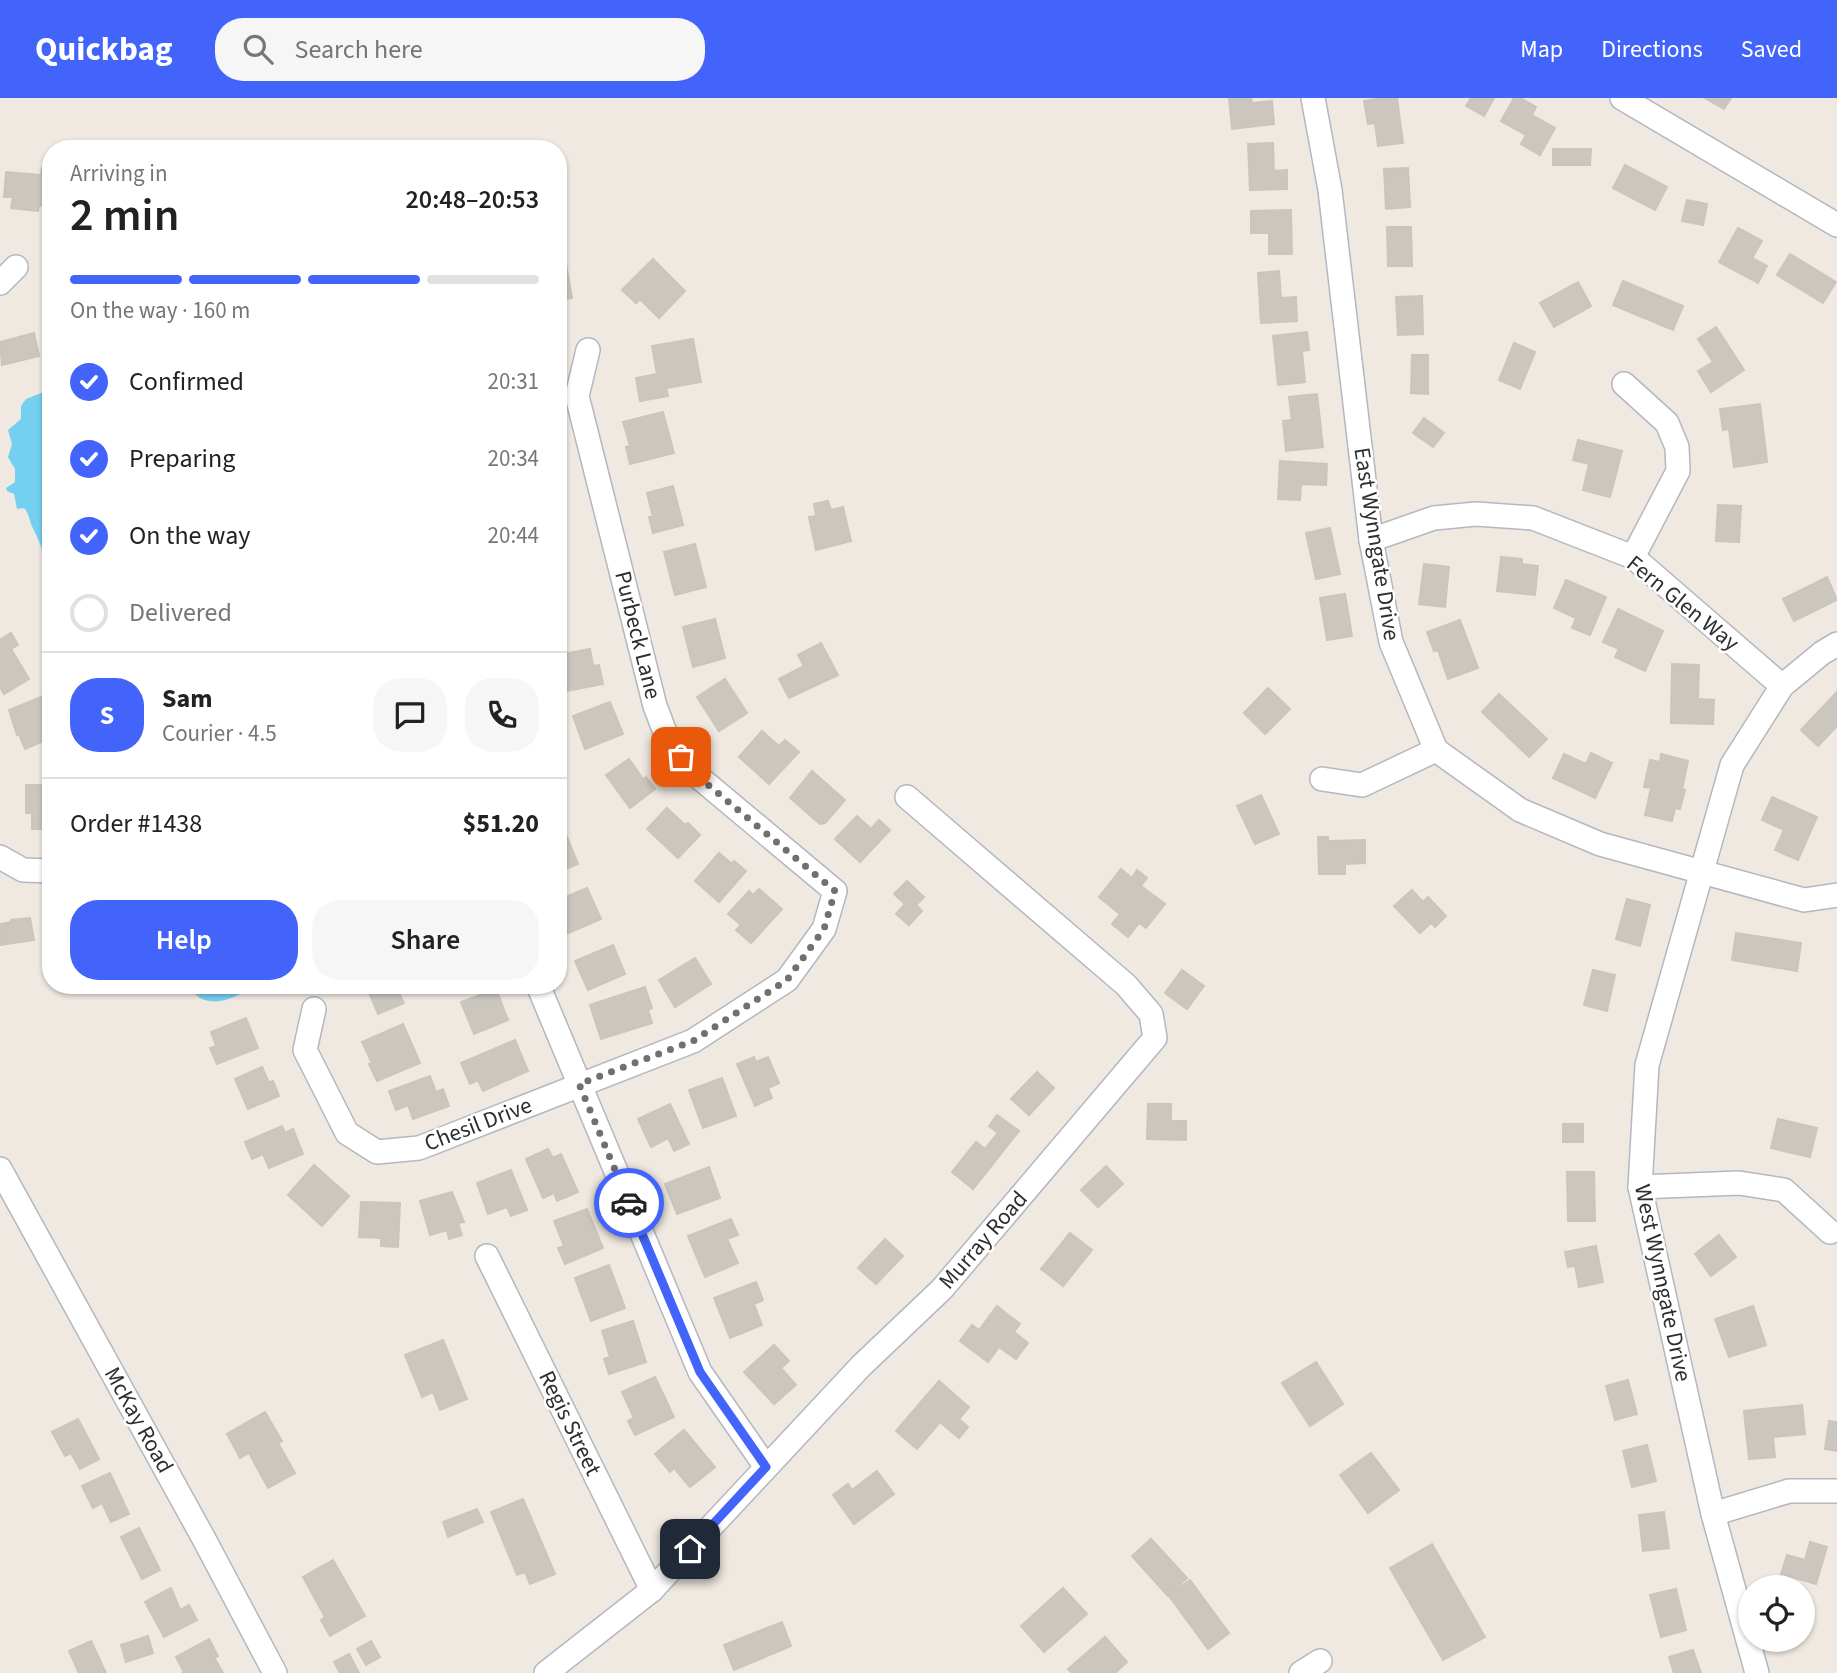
<!DOCTYPE html>
<meta charset="utf-8">
<style>
:root{--surface:#fff;--page:#f6f6f6;--text:#222;--muted:#767676;--line:#e0e0e0;--accent:#4264fb}
body{margin:0;font-family:"Source Sans 3",sans-serif;background:var(--page);color:var(--text);height:100vh;display:flex;flex-direction:column;font-size:26px;white-space:nowrap}
*{box-sizing:border-box;margin:0}
p{font-size:23px;color:var(--muted)}
.icon{flex:none;width:38px;height:38px;fill:none;stroke:currentColor;stroke-width:2;stroke-linecap:round;stroke-linejoin:round}
.map{position:relative;flex:1;overflow:hidden}
.panel{position:absolute;left:42px;top:42px;width:525px;height:854px;display:flex;flex-direction:column;background:var(--surface);border-radius:28px;box-shadow:0 2px 5px #0004}
.panel>*{flex:none}
.fabs{position:absolute;left:1738px;top:1477px;display:grid;gap:14px}
.fabs a{display:grid;place-items:center;width:77px;height:77px;border-radius:50%;background:var(--surface);box-shadow:0 2px 5px #0004;font-size:35px}
.pin{position:absolute;display:grid;place-items:center;width:60px;height:60px;color:#fff;margin:-30px;border-radius:14px;box-shadow:0 4px 10px #0006}
.courier{position:absolute;display:grid;place-items:center;width:70px;height:70px;margin:-35px;border:5px solid #4264fb;border-radius:50%;background:#fff;color:#222;box-shadow:0 2px 9px #0007}
.overview em{font-style:normal;font-weight:600}
.overview div{display:flex;flex-direction:column-reverse}
.overview{display:flex;align-items:center;justify-content:space-between;height:119px;padding:0 28px}
h1{font-size:46px;font-weight:600;line-height:52px}
.bar{display:grid;grid-template-columns:repeat(4,1fr);gap:10px 7px;align-content:center;height:84px;padding:0 28px}
.bar i{height:9px;border-radius:5px;background:var(--line)}
.bar .current{background:var(--accent)}
.bar p{grid-column:span 4}
.line{display:flex;align-items:center;gap:18px;padding:0 28px;border-top:2px solid var(--line)}
.line div{flex:1}
.round{display:grid;place-items:center;flex:none;width:74px;height:74px;border-radius:28px;background:var(--page)}
ol{padding:0 28px;list-style:none}
li{display:flex;align-items:center;gap:21px;height:77px}
li p{margin-inline-start:auto}
li .icon{padding:7px;border-radius:50%;background:var(--accent);color:#fff;stroke-width:4}
li:last-child{color:var(--muted)}
li i{width:38px;height:38px;border:4px solid var(--line);border-radius:50%}
.cta{display:flex;gap:14px;margin-top:auto;padding:14px 28px}
.cta a{flex:1;height:80px;border-radius:28px;background:var(--accent);color:#fff;font-size:28px;font-weight:600;line-height:80px;text-align:center}
.cta a+a{background:var(--page);color:var(--text)}
header{display:flex;align-items:center;gap:42px;box-sizing:border-box;height:98px;padding:0 35px;background:var(--accent);color:#fff}
header strong{font-size:33px}
nav{display:flex;gap:38px;margin-inline-start:auto;font-size:24px}
.search{width:490px;height:63px;background:var(--page);display:flex;align-items:center;gap:18px;box-sizing:border-box;padding:0 24px;border-radius:28px;color:var(--muted);font-size:26px}
.map>svg:first-child{display:block}
.water{fill:#75cff0}
.building{fill:#cbc7bf;stroke:#cbc5ba;stroke-width:2}
.lines{fill:none;stroke-linecap:round;stroke-linejoin:round}
.minor-casing{stroke:#b4b7c1;stroke-width:26}
.minor{stroke:#fff;stroke-width:23}
.done{stroke:#726f6d;stroke-width:7;stroke-dasharray:0 12.6}
.route{stroke:#4264fb;stroke-width:9}
.labels{text-anchor:middle;dominant-baseline:central;stroke-width:5;stroke-linejoin:round;paint-order:stroke}
.street-label{font-size:23px;fill:#2e2e2e;stroke:#fff}
</style>
<header>
<strong>Quickbag</strong>
<div class="search"><svg class="icon" aria-label="search" viewBox="0 0 24 24"><circle cx="10" cy="10" r="6"/><path d="M15 15l6 6"/></svg>Search here</div>
<nav><a>Map</a><a>Directions</a><a>Saved</a></nav>
</header>
<div class="map">
<svg width="1837" height="1575" viewBox="0 0 1837 1575">
<rect width="100%" height="100%" fill="#efe9e1"/>
<g class="water">
<path d="M51 291V480L46 479 42 472C47 454 38 442 31 426 29 420 29 416 24 410L17 411 14 396 7 393 6 390 15 384V371L8 359 12 346 8 332 21 321V308L26 301Z"/>
<path d="M255 887C238 899 212 912 195 896V888Z"/>
</g>
<g class="building">
<polygon points="1229,0 1251,0 1252,5 1272,3 1274,26 1232,31"/>
<polygon points="1383,0 1397,0 1403,45 1378,48 1375,25 1368,26 1364,3"/>
<polygon points="1471,0 1494,0 1484,18 1466,8"/>
<polygon points="1514,0 1520,0 1536,9 1532,17 1555,30 1540,57 1521,46 1526,37 1501,23"/>
<polygon points="1705,0 1731,0 1724,11"/>
<polygon points="1273,45 1274,73 1287,72 1287,91 1250,92 1248,46"/>
<polygon points="1553,51 1591,51 1590,67 1553,67"/>
<polygon points="1625,67 1667,89 1655,112 1613,90"/>
<polygon points="42,70 51,71 51,109 39,107 38,113 11,110 13,99 4,99 6,74 41,77"/>
<polygon points="1408,70 1410,109 1386,111 1384,71"/>
<polygon points="1687,102 1707,106 1703,127 1682,123"/>
<polygon points="1291,112 1292,156 1269,156 1269,135 1251,135 1251,113"/>
<polygon points="1387,129 1411,129 1412,168 1388,168"/>
<polygon points="1738,130 1762,143 1752,160 1767,168 1758,185 1719,164"/>
<polygon points="1790,156 1836,184 1823,205 1777,177"/>
<polygon points="653,161 685,193 659,220 640,201 636,205 622,192"/>
<polygon points="566,166 572,200 558,202 558,167"/>
<polygon points="1279,173 1281,200 1296,199 1297,223 1261,225 1258,175"/>
<polygon points="1623,183 1683,208 1673,232 1613,207"/>
<polygon points="1578,184 1591,208 1554,229 1540,205"/>
<polygon points="1422,198 1423,236 1398,237 1396,199"/>
<polygon points="1716,229 1744,272 1711,294 1698,273 1713,264 1698,241"/>
<polygon points="1307,234 1309,252 1302,253 1305,284 1278,287 1273,238"/>
<polygon points="34,235 39,258 2,267 0,244"/>
<polygon points="693,241 701,284 666,290 668,298 640,303 636,280 657,276 652,248"/>
<polygon points="1514,245 1535,254 1520,291 1499,282"/>
<polygon points="1412,257 1428,257 1428,296 1411,295"/>
<polygon points="1317,296 1323,349 1286,353 1283,323 1292,322 1289,299"/>
<polygon points="1760,306 1767,364 1734,369 1729,331 1723,332 1720,311"/>
<polygon points="663,314 674,355 630,366 626,349 630,348 623,324"/>
<polygon points="1424,320 1444,335 1433,349 1413,335"/>
<polygon points="1578,342 1622,353 1610,399 1583,392 1589,366 1573,362"/>
<polygon points="1280,363 1327,366 1326,387 1301,386 1300,402 1278,401"/>
<polygon points="673,388 683,427 653,435 649,419 653,419 647,395"/>
<polygon points="828,403 831,412 843,409 851,443 816,452 809,419 816,418 814,406"/>
<polygon points="1718,407 1741,408 1739,444 1716,443"/>
<polygon points="1330,430 1340,476 1316,481 1306,435"/>
<polygon points="695,446 706,489 675,497 664,454"/>
<polygon points="1501,459 1522,461 1522,466 1538,468 1535,497 1497,493"/>
<polygon points="1424,466 1449,469 1445,509 1419,506"/>
<polygon points="1827,479 1837,502 1794,523 1783,501"/>
<polygon points="1566,482 1606,499 1590,537 1572,530 1576,520 1554,510"/>
<polygon points="1345,496 1352,538 1327,542 1320,500"/>
<polygon points="1618,511 1663,533 1645,573 1615,559 1619,551 1603,544"/>
<polygon points="715,521 725,560 693,569 683,529"/>
<polygon points="1460,522 1478,570 1448,581 1438,552 1434,553 1427,534"/>
<polygon points="11,535 18,547 11,551 29,581 4,596 0,589 0,542"/>
<polygon points="821,545 838,577 789,600 779,581 804,568 798,557"/>
<polygon points="590,551 593,568 599,567 603,586 561,594 558,557"/>
<polygon points="1672,566 1699,567 1698,601 1714,602 1713,626 1671,625"/>
<polygon points="725,581 747,615 719,633 697,599"/>
<polygon points="1268,590 1290,611 1265,636 1244,615"/>
<polygon points="1837,594 1837,628 1818,648 1801,632"/>
<polygon points="1499,596 1547,641 1529,659 1482,614"/>
<polygon points="41,599 47,614 41,616 51,640 25,651 19,636 17,637 9,612"/>
<polygon points="610,604 623,636 585,651 573,618"/>
<polygon points="762,633 779,648 785,642 799,654 769,686 739,659"/>
<polygon points="1591,655 1612,665 1595,700 1553,680 1564,656 1586,666"/>
<polygon points="1661,656 1688,663 1682,691 1685,692 1680,711 1675,710 1672,723 1645,717 1651,690 1644,689 1650,662 1660,664"/>
<polygon points="629,661 643,681 646,679 655,691 630,710 606,677"/>
<polygon points="812,673 845,702 825,725 820,726 790,700"/>
<polygon points="26,687 50,687 50,731 32,731 32,715 26,715"/>
<polygon points="1261,697 1279,736 1255,746 1237,708"/>
<polygon points="1772,699 1817,719 1798,762 1775,752 1784,732 1762,722"/>
<polygon points="667,710 685,727 688,725 700,737 678,760 647,731"/>
<polygon points="857,718 871,731 879,722 890,732 860,764 835,741"/>
<polygon points="565,734 578,766 558,774 558,737"/>
<polygon points="1318,739 1328,739 1328,743 1365,742 1365,765 1345,766 1345,776 1319,776"/>
<polygon points="719,755 732,766 734,763 746,773 719,804 695,783"/>
<polygon points="1121,771 1132,780 1137,772 1147,780 1141,788 1165,806 1146,830 1139,825 1128,839 1112,826 1120,816 1099,799"/>
<polygon points="907,783 924,799 916,807 922,813 909,827 896,816 905,806 894,796"/>
<polygon points="587,790 601,821 564,837 558,823 564,819 558,802"/>
<polygon points="759,791 782,811 751,845 736,832 741,827 728,816 749,793 753,797"/>
<polygon points="1412,792 1423,804 1428,799 1446,818 1435,829 1431,825 1420,835 1394,808"/>
<polygon points="1627,801 1650,807 1640,848 1616,841"/>
<polygon points="30,820 34,842 0,847 1,826 11,824 11,822"/>
<polygon points="1736,835 1801,845 1797,873 1732,862"/>
<polygon points="613,847 625,876 588,892 575,863"/>
<polygon points="695,860 711,886 675,909 659,882"/>
<polygon points="1182,872 1204,888 1187,911 1165,895"/>
<polygon points="1593,872 1615,877 1607,913 1584,907"/>
<polygon points="366,887 409,887 409,888 398,893 404,905 378,916"/>
<polygon points="645,889 652,910 648,912 652,925 601,941 590,907"/>
<polygon points="496,891 508,922 474,936 461,904"/>
<polygon points="246,920 258,950 217,966 210,950 216,948 211,934"/>
<polygon points="403,926 420,965 377,983 369,966 376,964 375,962 371,963 362,944"/>
<polygon points="515,942 528,973 483,993 478,982 470,986 461,965"/>
<polygon points="754,959 756,964 768,959 779,985 768,990 772,1000 755,1008 737,966"/>
<polygon points="262,969 269,985 273,983 279,998 248,1011 235,981"/>
<polygon points="1037,974 1054,990 1029,1017 1011,1001"/>
<polygon points="430,978 436,994 443,991 449,1008 413,1021 408,1007 396,1012 389,993"/>
<polygon points="722,980 736,1018 703,1030 689,992"/>
<polygon points="670,1006 689,1046 674,1053 668,1040 651,1049 638,1021"/>
<polygon points="1148,1006 1171,1006 1171,1023 1186,1023 1186,1042 1147,1041"/>
<polygon points="997,1017 1019,1033 973,1091 952,1074 976,1044 985,1051 998,1035 989,1028"/>
<polygon points="1778,1021 1817,1030 1810,1059 1771,1050"/>
<rect x="1563" y="1026" width="20" height="18"/>
<polygon points="282,1028 285,1035 293,1031 303,1056 269,1070 263,1056 252,1061 245,1044"/>
<polygon points="548,1051 553,1060 561,1056 578,1094 557,1103 554,1095 543,1100 526,1061"/>
<polygon points="314,1067 349,1098 322,1128 288,1097"/>
<polygon points="1106,1068 1123,1086 1098,1109 1081,1092"/>
<polygon points="709,1069 720,1100 677,1116 665,1086"/>
<polygon points="511,1072 527,1112 511,1118 507,1109 488,1116 477,1085"/>
<polygon points="1567,1074 1594,1074 1595,1123 1568,1123"/>
<polygon points="452,1094 464,1124 458,1125 462,1137 449,1141 447,1132 430,1137 420,1103"/>
<polygon points="361,1104 400,1105 398,1149 381,1148 381,1140 359,1139"/>
<polygon points="587,1111 603,1150 565,1166 558,1150 564,1148 554,1123"/>
<polygon points="731,1121 738,1137 727,1141 738,1165 705,1179 688,1138"/>
<polygon points="1070,1135 1092,1152 1063,1188 1041,1171"/>
<polygon points="1719,1137 1736,1159 1711,1178 1695,1156"/>
<polygon points="885,1141 903,1158 876,1186 858,1170"/>
<polygon points="1596,1148 1603,1184 1579,1189 1575,1168 1568,1169 1565,1154"/>
<polygon points="609,1167 625,1210 591,1223 575,1180"/>
<polygon points="756,1184 763,1202 754,1206 762,1227 730,1240 714,1200"/>
<polygon points="997,1208 1020,1226 1014,1234 1028,1245 1016,1261 999,1249 988,1264 960,1243 972,1227 979,1232"/>
<polygon points="1753,1208 1766,1247 1729,1259 1715,1221"/>
<polygon points="633,1223 646,1264 609,1276 604,1261 610,1259 602,1233"/>
<polygon points="443,1242 467,1301 440,1312 433,1294 422,1299 405,1257"/>
<polygon points="774,1247 789,1263 781,1270 796,1287 774,1306 744,1274"/>
<polygon points="1316,1264 1343,1306 1310,1328 1282,1285"/>
<polygon points="655,1279 674,1319 635,1337 628,1323 634,1320 622,1294"/>
<polygon points="1628,1282 1637,1316 1615,1322 1606,1288"/>
<polygon points="939,1283 969,1309 959,1321 968,1329 959,1340 940,1324 917,1351 896,1333"/>
<polygon points="1802,1307 1805,1336 1773,1339 1775,1359 1749,1361 1744,1313"/>
<polygon points="265,1314 282,1343 278,1345 295,1375 268,1390 249,1355 240,1360 227,1336"/>
<polygon points="78,1321 99,1361 80,1371 71,1355 65,1358 52,1334"/>
<polygon points="1829,1323 1837,1324 1837,1353 1825,1351"/>
<polygon points="684,1332 715,1369 690,1389 674,1370 670,1374 655,1356"/>
<polygon points="1647,1347 1656,1383 1632,1389 1623,1353"/>
<polygon points="1371,1355 1399,1392 1368,1415 1340,1377"/>
<polygon points="877,1373 894,1396 854,1426 833,1397 848,1386 852,1392"/>
<polygon points="110,1375 129,1416 111,1424 102,1405 93,1410 82,1388"/>
<polygon points="523,1401 555,1476 530,1486 525,1474 517,1477 491,1414"/>
<polygon points="477,1411 483,1424 448,1439 443,1424"/>
<polygon points="1664,1414 1669,1450 1643,1453 1639,1417"/>
<polygon points="139,1430 160,1472 142,1481 121,1439"/>
<polygon points="1151,1441 1187,1480 1168,1498 1132,1458"/>
<polygon points="1810,1444 1827,1449 1816,1486 1781,1476 1787,1457 1805,1462"/>
<polygon points="1432,1446 1485,1539 1443,1562 1390,1470"/>
<polygon points="333,1462 365,1518 330,1538 321,1522 325,1519 303,1479"/>
<polygon points="1190,1482 1229,1535 1208,1551 1169,1498"/>
<polygon points="171,1490 180,1512 189,1507 197,1522 164,1539 145,1504"/>
<polygon points="1063,1490 1087,1516 1044,1554 1021,1528"/>
<polygon points="1676,1491 1686,1532 1661,1539 1650,1497"/>
<polygon points="782,1524 791,1548 734,1572 724,1547"/>
<polygon points="148,1538 153,1555 126,1564 121,1547"/>
<polygon points="1105,1539 1127,1564 1115,1575 1072,1575 1068,1571"/>
<polygon points="209,1541 218,1558 211,1562 215,1561 223,1575 182,1575 184,1574 176,1559"/>
<polygon points="91,1543 106,1575 79,1575 69,1553"/>
<polygon points="371,1543 380,1559 366,1567 357,1551"/>
<polygon points="1693,1552 1701,1575 1674,1575 1669,1559"/>
<polygon points="349,1556 359,1575 340,1575 334,1564"/>
</g>
<g class="lines">
<defs>
<g id="minor">
<polyline points="1313,0 1330,92 1371,442 1391,544 1436,652 1520,712 1600,746 1804,802 1837,797"/>
<polyline points="1622,0 1837,127"/>
<polyline points="0,185 16,169"/>
<polyline points="1624,286 1667,325 1677,349 1678,373 1633,459"/>
<polyline points="1371,442 1434,420 1476,416 1533,420 1633,459 1782,588"/>
<polyline points="1322,681 1362,687 1436,652"/>
<polyline points="0,759 23,772 51,773"/>
<polyline points="538,887 700,1274 766,1369"/>
<polyline points="314,911 305,952 347,1035 377,1054 419,1050 693,943 787,882 824,831 835,793 695,676 668,642 655,608 577,298 588,252"/>
<polyline points="0,1071 204,1441 275,1575"/>
<polyline points="1640,1089 1739,1085 1784,1092 1830,1134"/>
<polyline points="487,1158 652,1492"/>
<polyline points="1713,1416 1789,1393 1837,1393"/>
<polyline points="546,1575 652,1492 861,1268 942,1191 1155,940 1151,916 1126,887 907,699"/>
<polyline points="1301,1575 1320,1563"/>
<polyline points="1757,1575 1713,1416 1640,1089 1647,967 1732,667 1782,588 1822,555 1837,546"/>
</g>
</defs>
<use href="#minor" class="minor-casing"/>
<use href="#minor" class="minor"/>
</g>
<g class="lines">
<polyline class="done" points="629,1105 579,986 693,943 787,882 824,831 835,793 695,676 681,659"/>
<polyline class="route" points="629,1105 700,1274 766,1369 690,1451"/>
</g>
<g class="labels">
<g class="street-label">
<text transform="translate(1377 446) rotate(81)">East Wynngate Drive</text>
<text transform="translate(1683 505) rotate(39)">Fern Glen Way</text>
<text transform="translate(638 537) rotate(76)">Purbeck Lane</text>
<text transform="translate(478 1026) rotate(-21)">Chesil Drive</text>
<text transform="translate(983 1142) rotate(-49)">Murray Road</text>
<text transform="translate(1663 1185) rotate(78)">West Wynngate Drive</text>
<text transform="translate(139 1322) rotate(61)">McKay Road</text>
<text transform="translate(570 1325) rotate(64)">Regis Street</text>
</g>
</g>
</svg>
<div class="fabs">
<a><svg class="icon" aria-label="locate" viewBox="0 0 24 24"><circle cx="12" cy="12" r="6"/><path d="M12 2v4M12 18v4M2 12h4M18 12h4"/></svg></a>
</div>
<div class="pin" style="left:681px;top:659px;background:#ea580c"><svg class="icon" aria-label="bag" viewBox="0 0 24 24"><path d="M5 8h14l-1 12H6zM9 8a3 3 0 0 1 6 0"/></svg></div>
<div class="pin" style="left:690px;top:1451px;background:#1f2937"><svg class="icon" aria-label="home" viewBox="0 0 24 24"><path d="M3 11l9-7 9 7M6 9v11h12V9"/></svg></div>
<div class="courier" style="left:629px;top:1105px"><svg class="icon" aria-label="car" viewBox="0 0 24 24"><path d="M5 17H2v-5l4-1 3-4h7l3 4 3 1v5h-3M9 17h6M6 11h13"/><circle cx="7" cy="17" r="2"/><circle cx="17" cy="17" r="2"/></svg></div>
<section class="panel">
<div class="overview"><div><h1>2 min</h1><p>Arriving in</p></div><em>20:48–20:53</em></div>
<div class="bar"><i class="current"></i><i class="current"></i><i class="current"></i><i></i><p>On the way · 160 m</p></div>
<ol>
<li><svg class="icon" aria-label="check" viewBox="0 0 24 24"><path d="M5 12l5 5 9-10"/></svg>Confirmed<p>20:31</p></li>
<li><svg class="icon" aria-label="check" viewBox="0 0 24 24"><path d="M5 12l5 5 9-10"/></svg>Preparing<p>20:34</p></li>
<li><svg class="icon" aria-label="check" viewBox="0 0 24 24"><path d="M5 12l5 5 9-10"/></svg>On the way<p>20:44</p></li>
<li><i></i>Delivered</li>
</ol>
<div class="line" style="height:126px"><b class="round" style="background:var(--accent);color:#fff">S</b><div><b>Sam</b><p>Courier · 4.5</p></div><a class="round"><svg class="icon" aria-label="chat" viewBox="0 0 24 24"><path d="M4 5h16v11H9l-5 4z"/></svg></a><a class="round"><svg class="icon" aria-label="phone" viewBox="0 0 24 24"><path d="M5 4h4l2 5-3 2q2 4 5 5l2-3 5 2v4C11 20 4 13 5 4z"/></svg></a></div>
<div class="line" style="height:91px"><div>Order #1438</div><b>$51.20</b></div>
<div class="cta"><a>Help</a><a>Share</a></div>
</section>
</div>
